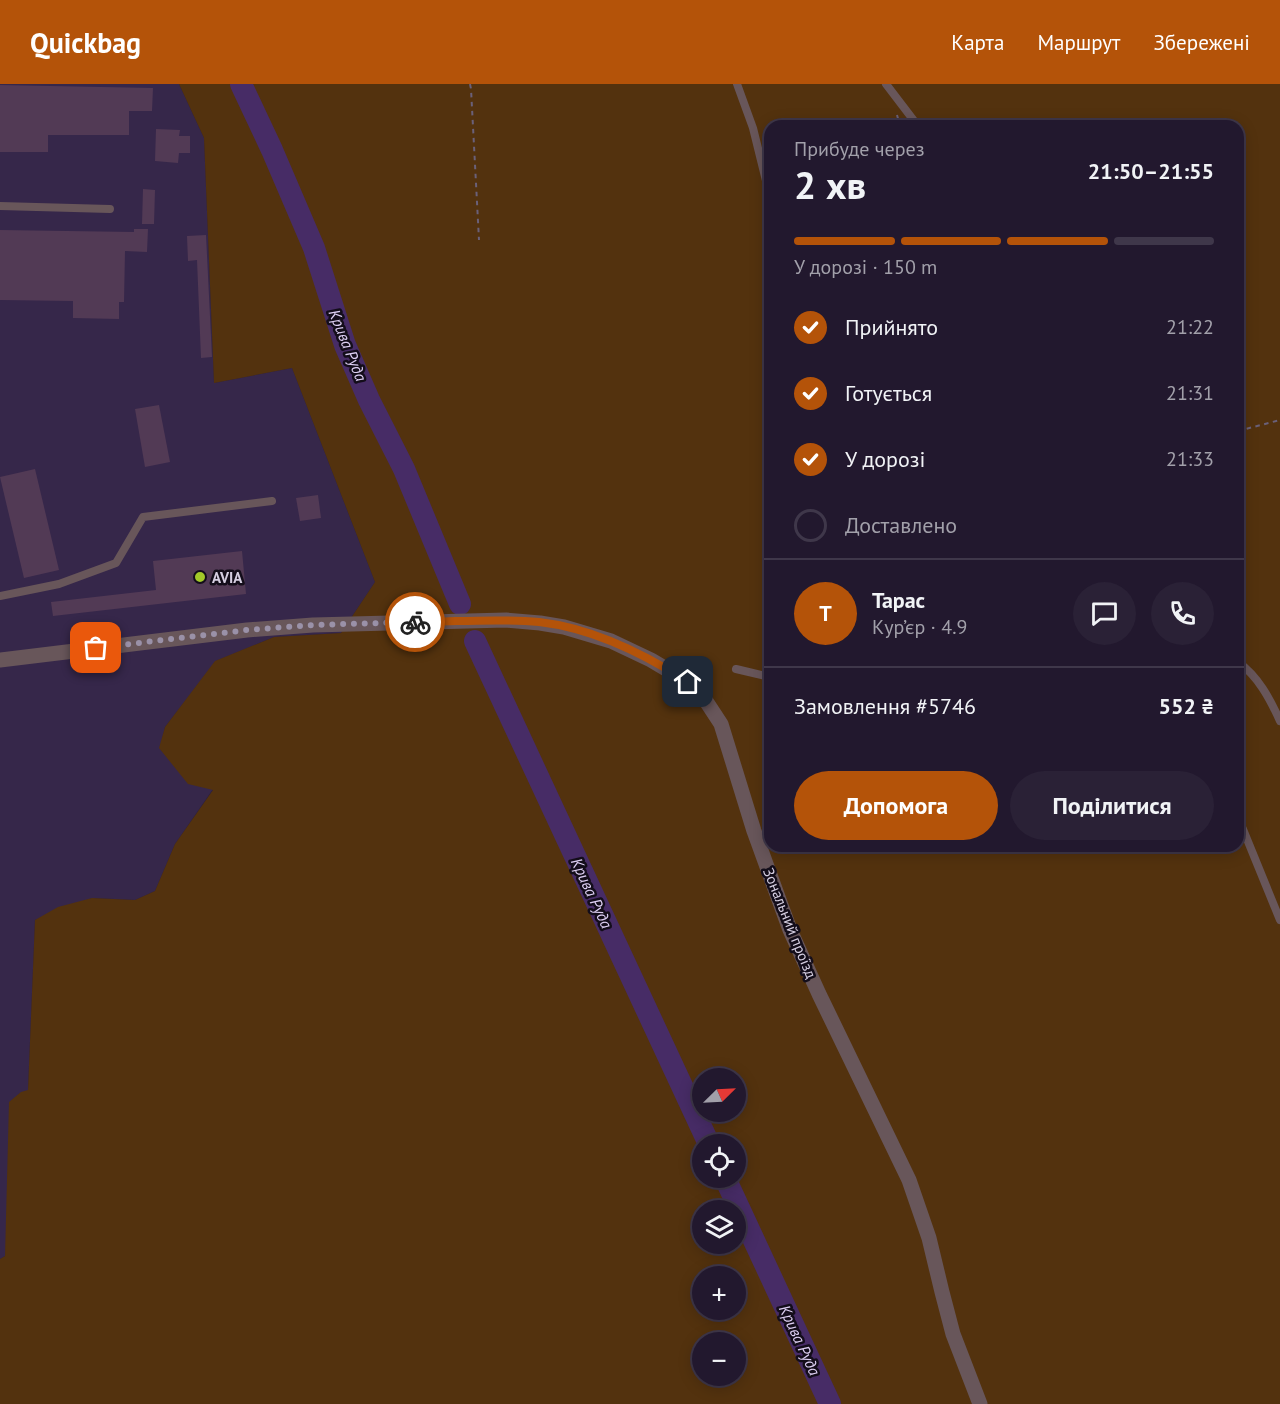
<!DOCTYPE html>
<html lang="uk">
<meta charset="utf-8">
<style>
:root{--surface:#22182e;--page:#2a2136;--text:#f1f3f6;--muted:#a2a0aa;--line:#3f374a;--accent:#b45309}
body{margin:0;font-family:"PT Sans",sans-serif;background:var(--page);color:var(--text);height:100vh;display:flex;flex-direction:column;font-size:22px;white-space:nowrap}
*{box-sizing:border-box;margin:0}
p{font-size:20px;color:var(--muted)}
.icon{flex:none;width:33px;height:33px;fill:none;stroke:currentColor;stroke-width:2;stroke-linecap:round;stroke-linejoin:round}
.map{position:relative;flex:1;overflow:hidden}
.sheet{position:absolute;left:764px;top:36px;width:480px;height:732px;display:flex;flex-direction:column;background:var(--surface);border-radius:18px;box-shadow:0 3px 15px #0003,0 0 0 2px var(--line)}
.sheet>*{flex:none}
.needle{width:39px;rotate:66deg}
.fabs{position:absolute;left:692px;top:984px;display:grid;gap:12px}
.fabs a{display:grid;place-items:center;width:54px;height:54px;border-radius:50%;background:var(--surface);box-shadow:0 3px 15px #0003,0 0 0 2px var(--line);font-size:30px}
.pin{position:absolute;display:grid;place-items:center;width:51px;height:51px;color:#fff;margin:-26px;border-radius:12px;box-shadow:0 3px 9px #0006}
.courier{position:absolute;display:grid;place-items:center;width:60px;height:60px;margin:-30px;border:4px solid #b45309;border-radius:50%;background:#fff;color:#222;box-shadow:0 2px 8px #0007}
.summary em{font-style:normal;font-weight:700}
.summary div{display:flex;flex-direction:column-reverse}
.summary{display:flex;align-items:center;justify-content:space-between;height:102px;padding:0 30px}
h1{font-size:39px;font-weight:700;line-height:45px}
.bar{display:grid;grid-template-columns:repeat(4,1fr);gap:9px 6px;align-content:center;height:72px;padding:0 30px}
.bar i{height:8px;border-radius:4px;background:var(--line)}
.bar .selected{background:var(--accent)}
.bar p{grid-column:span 4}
.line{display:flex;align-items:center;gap:15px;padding:0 30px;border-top:2px solid var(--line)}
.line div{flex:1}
.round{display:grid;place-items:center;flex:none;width:63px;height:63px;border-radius:32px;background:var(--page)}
ol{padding:0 30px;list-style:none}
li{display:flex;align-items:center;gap:18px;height:66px}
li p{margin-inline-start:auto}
li .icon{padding:6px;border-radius:50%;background:var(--accent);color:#fff;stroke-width:4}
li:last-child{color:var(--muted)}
li i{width:33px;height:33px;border:3px solid var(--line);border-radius:50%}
.action{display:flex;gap:12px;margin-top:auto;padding:12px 30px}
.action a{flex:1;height:69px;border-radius:36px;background:var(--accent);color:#fff;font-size:24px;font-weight:700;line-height:69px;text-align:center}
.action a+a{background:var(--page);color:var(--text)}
header{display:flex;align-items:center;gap:36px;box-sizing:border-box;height:84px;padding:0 30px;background:var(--accent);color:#fff}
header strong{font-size:28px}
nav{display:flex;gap:33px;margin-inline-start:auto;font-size:21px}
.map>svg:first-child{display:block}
.built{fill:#36274a}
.green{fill:#53320e;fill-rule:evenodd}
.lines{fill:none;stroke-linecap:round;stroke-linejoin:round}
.river{stroke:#472c66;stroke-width:22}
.building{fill:#523a55}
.path{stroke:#6a6079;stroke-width:2;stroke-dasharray:4.5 4.5;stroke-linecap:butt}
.service{stroke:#68565a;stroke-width:8}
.tertiary{stroke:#68565a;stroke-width:15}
.done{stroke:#9a91a8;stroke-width:6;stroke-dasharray:0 10.8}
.route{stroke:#b45309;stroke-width:8}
.poi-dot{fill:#a2c929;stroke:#130d1a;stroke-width:2}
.labels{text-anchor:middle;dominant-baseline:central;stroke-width:5;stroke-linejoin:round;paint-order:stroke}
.poi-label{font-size:15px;font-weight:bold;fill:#d5cee1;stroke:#130d1a;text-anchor:start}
.street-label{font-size:15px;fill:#d5cee1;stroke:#130d1a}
.water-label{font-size:16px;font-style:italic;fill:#dccef2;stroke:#130d1a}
</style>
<header>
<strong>Quickbag</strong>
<nav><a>Карта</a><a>Маршрут</a><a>Збережені</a></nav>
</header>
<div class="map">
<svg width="1280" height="1320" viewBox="0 0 1280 1320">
<rect width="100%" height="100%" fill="#2d203d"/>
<polygon class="built" points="0,0 179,0 204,54 214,299 292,284 375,498 341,549 274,553 216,577 165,643 160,664 213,705 175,760 155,807 135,816 92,814 35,836 28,1006 5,1172 0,1175"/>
<path class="green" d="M179 0H1280V1320H0V1175L5 1172 9 1018 21 1008 28 1006 35 836 58 823 92 814 135 816 155 807 175 760 213 706 188 700 159 664 165 643 215 577 274 553 341 549 375 498 292 284 214 299 204 54ZM770 42H1238V762H770ZM702 994H735V1028H702ZM702 1060H735V1094H702ZM702 1126H735V1160H702ZM702 1192H735V1226H702ZM702 1258H735V1292H702Z"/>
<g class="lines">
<g class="river">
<polyline points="241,0 272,66 314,164 345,261 369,316 404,385 460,520"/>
<polyline points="475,557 709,1060"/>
<polyline points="725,1094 830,1320"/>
</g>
</g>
<g class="building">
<polygon points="0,1 153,4 152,27 129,27 129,51 48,51 48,68 0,68"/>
<polygon points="156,45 180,46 179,52 190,52 190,69 179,69 178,79 155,77"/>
<polygon points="143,105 155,106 154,140 142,140"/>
<polygon points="134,145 148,145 147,168 125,167 124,218 119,218 119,235 73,234 73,217 0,216 0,146 134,148"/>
<polygon points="206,151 212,273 201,274 197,176 188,177 187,152"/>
<polygon points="159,321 170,378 145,383 135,325"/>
<polygon points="35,385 59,486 24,494 0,393"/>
<polygon points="318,411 321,434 300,437 296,414"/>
<polygon points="242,467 246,510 53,532 51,518 156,506 153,477"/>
</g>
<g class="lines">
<g class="path">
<polyline points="470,0 471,5 479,156"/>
<polyline points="897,31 900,42"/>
<polyline points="1238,347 1280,336"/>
</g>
<g class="service">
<polyline points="737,0 753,44 770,113"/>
<polyline points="886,0 918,42"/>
<polyline points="0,122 110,125"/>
<polyline points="0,512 59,500 116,479 143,433 272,417"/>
<path d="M1238 578C1258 592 1270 615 1280 637"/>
<polyline points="736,585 770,593"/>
<polyline points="1238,733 1280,836"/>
</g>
<polyline class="tertiary" points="0,576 247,546 313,541 506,536 540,539 564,543 611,557 651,576 688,598 702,611 721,640 754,747 790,846 819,910 909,1096 929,1154 942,1208 953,1250 980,1320"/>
</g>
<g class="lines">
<polyline class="done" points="96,564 247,546 313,541 415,538"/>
<path class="route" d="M415 538C456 538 498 534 539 538 592 544 643 569 688 598"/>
</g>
<circle class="poi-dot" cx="200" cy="493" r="6"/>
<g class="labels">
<g class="poi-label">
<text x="212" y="493">AVIA</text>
</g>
<g class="street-label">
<text transform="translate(790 839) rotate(68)">Зональний проїзд</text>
</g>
<g class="water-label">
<text transform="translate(348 261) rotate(68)">Крива Руда</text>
<text transform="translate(592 809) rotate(65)">Крива Руда</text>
<text transform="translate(800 1256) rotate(65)">Крива Руда</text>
</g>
</g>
</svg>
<div class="fabs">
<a><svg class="needle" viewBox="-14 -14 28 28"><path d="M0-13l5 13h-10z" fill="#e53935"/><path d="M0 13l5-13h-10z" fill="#a2a0aa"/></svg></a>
<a><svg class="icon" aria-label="locate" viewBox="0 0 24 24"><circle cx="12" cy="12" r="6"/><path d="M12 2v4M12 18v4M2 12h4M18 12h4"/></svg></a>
<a><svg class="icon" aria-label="layers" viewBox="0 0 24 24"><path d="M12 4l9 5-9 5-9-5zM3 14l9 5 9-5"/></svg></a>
<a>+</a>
<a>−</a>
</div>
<div class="pin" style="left:96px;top:564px;background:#ea580c"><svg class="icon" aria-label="bag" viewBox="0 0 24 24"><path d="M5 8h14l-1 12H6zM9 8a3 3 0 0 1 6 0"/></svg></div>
<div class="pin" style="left:688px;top:598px;background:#1f2937"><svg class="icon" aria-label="home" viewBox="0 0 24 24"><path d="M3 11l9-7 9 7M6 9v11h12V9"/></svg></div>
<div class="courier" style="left:415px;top:538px"><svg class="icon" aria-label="bike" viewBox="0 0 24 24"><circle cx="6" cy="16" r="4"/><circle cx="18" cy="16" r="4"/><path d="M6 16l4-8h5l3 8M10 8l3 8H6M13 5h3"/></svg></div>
<section class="sheet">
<div class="summary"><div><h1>2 хв</h1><p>Прибуде через</p></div><em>21:50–21:55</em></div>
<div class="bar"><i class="selected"></i><i class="selected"></i><i class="selected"></i><i></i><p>У дорозі · 150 m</p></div>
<ol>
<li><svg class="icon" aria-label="check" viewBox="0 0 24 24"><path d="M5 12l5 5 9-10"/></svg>Прийнято<p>21:22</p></li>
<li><svg class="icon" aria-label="check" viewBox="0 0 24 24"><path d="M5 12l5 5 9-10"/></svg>Готується<p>21:31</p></li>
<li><svg class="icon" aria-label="check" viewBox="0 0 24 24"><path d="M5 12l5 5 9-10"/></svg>У дорозі<p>21:33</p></li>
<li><i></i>Доставлено</li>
</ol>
<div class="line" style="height:108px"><b class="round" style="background:var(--accent);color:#fff">Т</b><div><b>Тарас</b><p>Кур’єр · 4.9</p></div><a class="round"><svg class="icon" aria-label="chat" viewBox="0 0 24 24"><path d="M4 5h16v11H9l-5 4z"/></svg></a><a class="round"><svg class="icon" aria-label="phone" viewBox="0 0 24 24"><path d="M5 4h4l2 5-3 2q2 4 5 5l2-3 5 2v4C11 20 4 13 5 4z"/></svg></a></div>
<div class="line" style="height:78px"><div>Замовлення #5746</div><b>552 ₴</b></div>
<div class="action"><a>Допомога</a><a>Поділитися</a></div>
</section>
</div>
